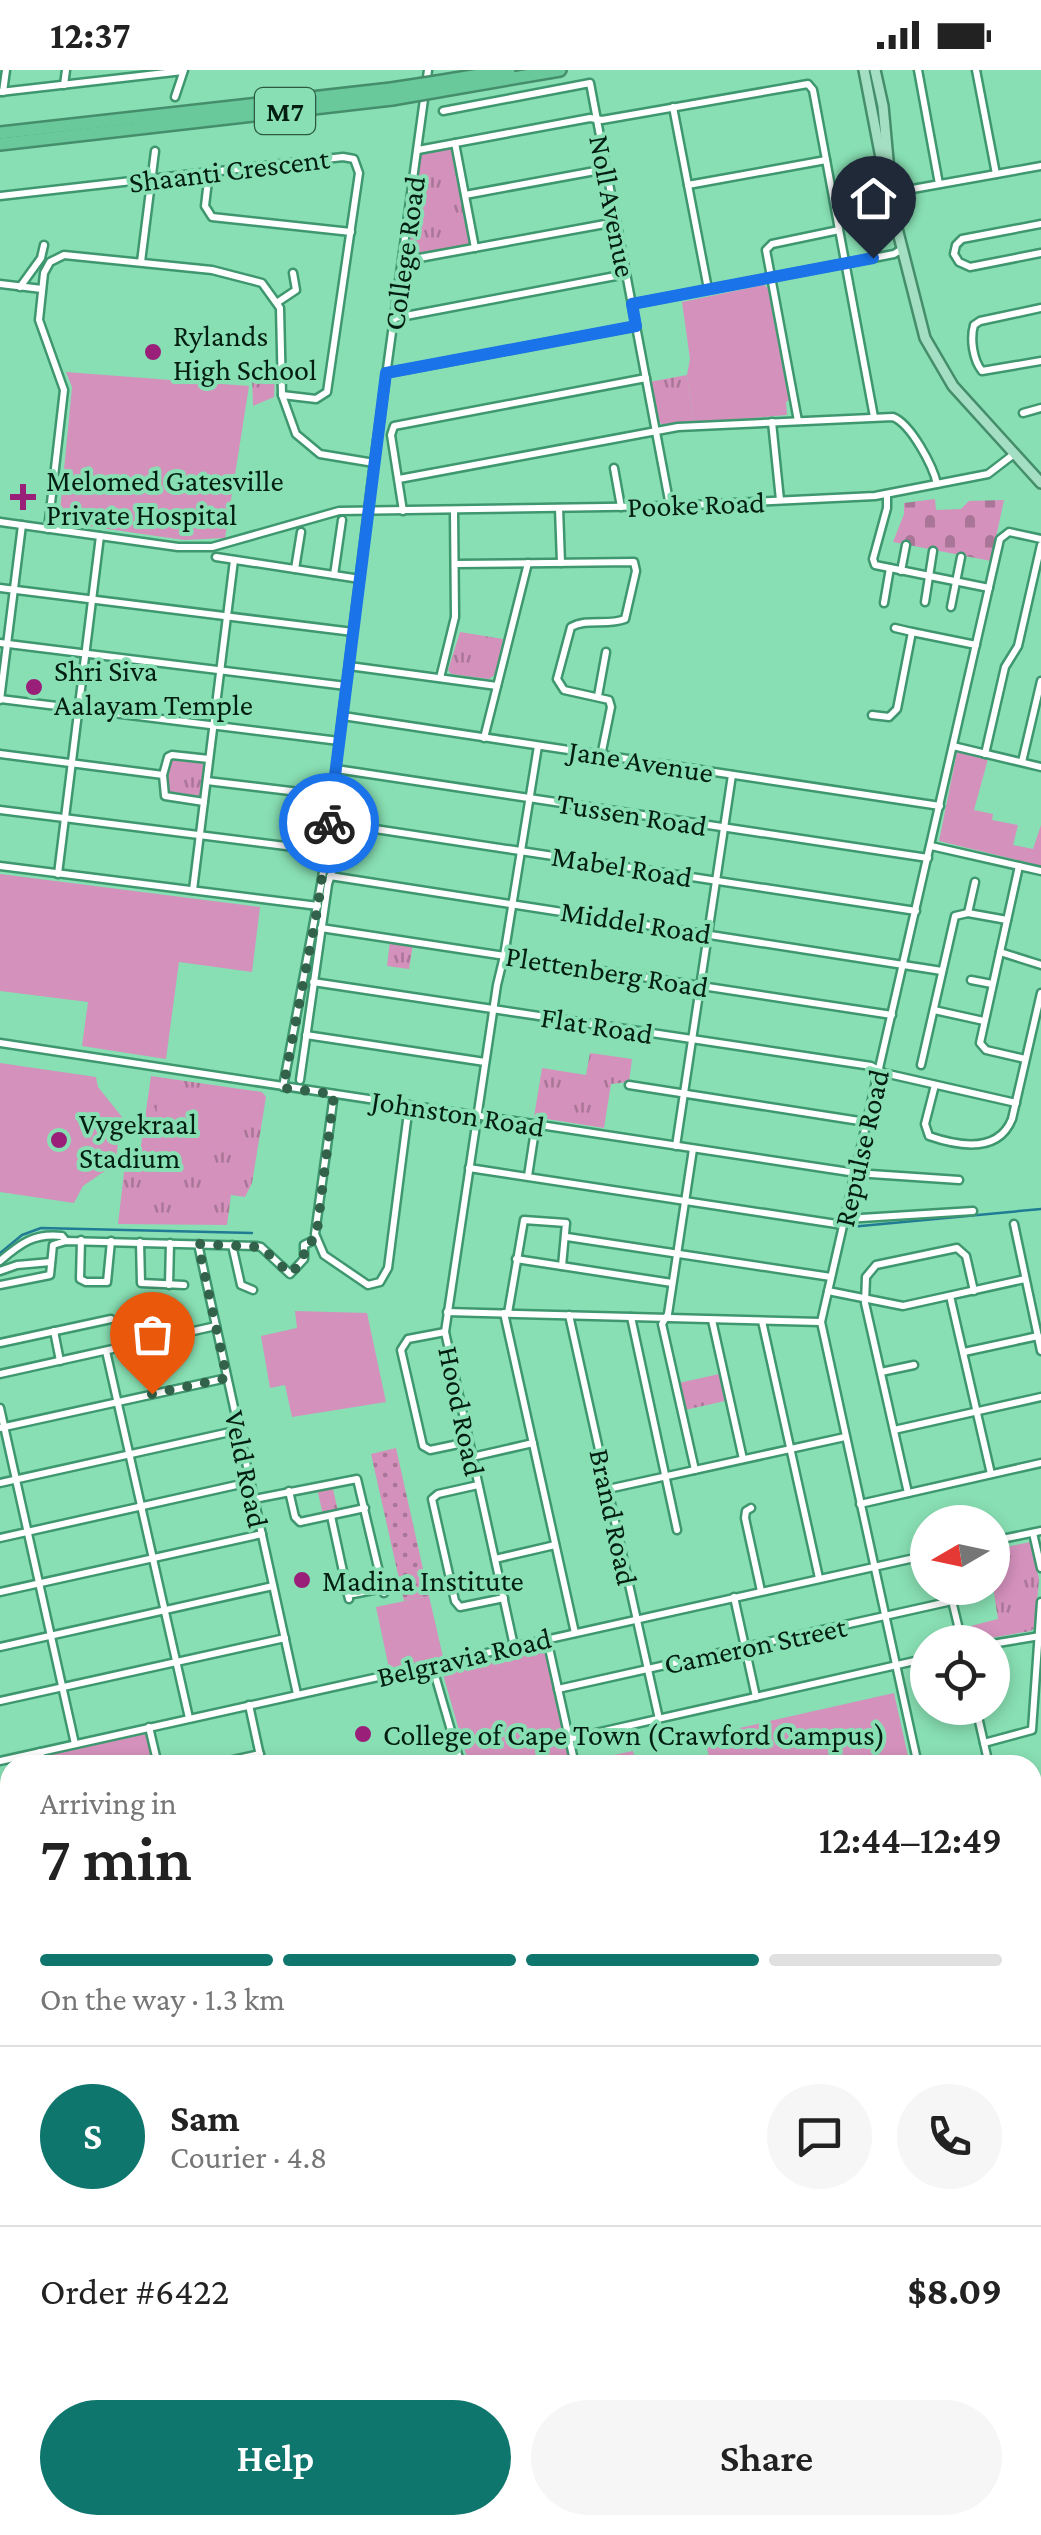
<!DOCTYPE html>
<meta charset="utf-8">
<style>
:root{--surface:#fff;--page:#f6f6f6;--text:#222;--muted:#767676;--line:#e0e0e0;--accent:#0f766e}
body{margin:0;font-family:"Crimson Pro",serif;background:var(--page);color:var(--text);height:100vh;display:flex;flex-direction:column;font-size:38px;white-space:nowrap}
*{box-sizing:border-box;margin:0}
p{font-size:32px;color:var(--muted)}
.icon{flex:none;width:55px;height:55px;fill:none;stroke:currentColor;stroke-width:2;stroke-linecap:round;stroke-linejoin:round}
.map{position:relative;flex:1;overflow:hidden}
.details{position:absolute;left:0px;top:1685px;width:1042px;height:780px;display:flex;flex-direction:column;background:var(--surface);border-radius:30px 30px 0 0;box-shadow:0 5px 15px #0003}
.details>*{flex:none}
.needle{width:65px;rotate:261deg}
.tools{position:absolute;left:910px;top:1435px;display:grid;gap:20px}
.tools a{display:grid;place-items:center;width:100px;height:100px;border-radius:50%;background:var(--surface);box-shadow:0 5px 15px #0003;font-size:50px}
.pin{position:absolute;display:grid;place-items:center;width:85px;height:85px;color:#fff;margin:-102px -42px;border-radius:50% 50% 50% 0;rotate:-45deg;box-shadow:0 0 10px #0007}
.pin .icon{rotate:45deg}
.courier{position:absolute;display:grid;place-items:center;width:100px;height:100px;margin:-50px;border:8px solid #1a73e8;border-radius:50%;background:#fff;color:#222;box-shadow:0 2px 12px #0007}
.headline em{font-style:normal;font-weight:600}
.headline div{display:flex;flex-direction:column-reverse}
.headline{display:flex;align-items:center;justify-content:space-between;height:170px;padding:0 40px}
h1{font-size:65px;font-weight:600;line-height:75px}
.bar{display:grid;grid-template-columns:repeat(4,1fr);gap:15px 10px;align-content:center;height:120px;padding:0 40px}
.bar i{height:12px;border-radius:8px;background:var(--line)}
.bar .selected{background:var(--accent)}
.bar p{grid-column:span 4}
.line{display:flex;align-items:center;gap:25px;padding:0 40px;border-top:2px solid var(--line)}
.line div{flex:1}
.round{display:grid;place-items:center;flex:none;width:105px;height:105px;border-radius:52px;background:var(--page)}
.action{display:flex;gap:20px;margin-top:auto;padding:20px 40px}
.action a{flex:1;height:115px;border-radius:60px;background:var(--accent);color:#fff;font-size:40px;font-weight:600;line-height:115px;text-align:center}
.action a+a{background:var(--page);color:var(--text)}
.status{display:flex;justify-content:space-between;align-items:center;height:70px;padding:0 50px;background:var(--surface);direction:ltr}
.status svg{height:28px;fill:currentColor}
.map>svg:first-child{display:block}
.grass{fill:url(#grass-dots)}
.cemetery{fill:url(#cemetery-stones)}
.park{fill:url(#park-tufts)}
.pitch{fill:#d491bc}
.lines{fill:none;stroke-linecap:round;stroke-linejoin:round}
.stream{stroke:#207b94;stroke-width:2.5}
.minor-casing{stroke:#3e976f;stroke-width:11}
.major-casing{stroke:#458e6b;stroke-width:14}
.highway-casing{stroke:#458e6b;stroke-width:16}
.minor{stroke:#fff;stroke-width:6}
.major{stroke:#a5dfc3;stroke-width:9}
.highway{stroke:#69c99b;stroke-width:11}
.rail-casing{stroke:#34664d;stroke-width:6}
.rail{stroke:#88dfb3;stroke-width:2.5;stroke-dasharray:8;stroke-linecap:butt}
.highway-bridge-casing{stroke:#458e6b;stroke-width:16;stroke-linecap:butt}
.highway-bridge{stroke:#69c99b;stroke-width:11}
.done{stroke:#32624a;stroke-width:10;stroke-dasharray:0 18}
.route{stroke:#1a73e8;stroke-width:12}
.poi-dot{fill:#991f79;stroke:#88dfb3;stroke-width:4}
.labels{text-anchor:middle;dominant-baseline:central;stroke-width:8;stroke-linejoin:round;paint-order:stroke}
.shield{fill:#88dfb3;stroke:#2b5942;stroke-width:2.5}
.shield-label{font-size:28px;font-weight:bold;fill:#031f12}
.street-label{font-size:30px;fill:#031f12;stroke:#88dfb3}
.poi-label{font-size:30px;fill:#031f12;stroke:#88dfb3;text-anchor:start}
</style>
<div class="status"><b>12:37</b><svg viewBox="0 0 49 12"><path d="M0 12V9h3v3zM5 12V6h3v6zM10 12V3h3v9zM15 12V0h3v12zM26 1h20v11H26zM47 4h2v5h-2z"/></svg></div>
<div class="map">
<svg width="1041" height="2465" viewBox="0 0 1041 2465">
<defs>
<pattern id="grass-dots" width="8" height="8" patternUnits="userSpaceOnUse" patternTransform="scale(2.5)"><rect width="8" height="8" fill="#d491bc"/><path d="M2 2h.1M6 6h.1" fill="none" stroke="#aa7697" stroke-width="1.8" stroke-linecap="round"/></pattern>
<pattern id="cemetery-stones" width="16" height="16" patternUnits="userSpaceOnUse" patternTransform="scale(2.5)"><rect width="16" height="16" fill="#d491bc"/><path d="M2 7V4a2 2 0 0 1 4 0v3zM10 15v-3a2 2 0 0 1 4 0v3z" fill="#aa7697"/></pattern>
<pattern id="park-tufts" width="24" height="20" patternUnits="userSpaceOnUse" patternTransform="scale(2.5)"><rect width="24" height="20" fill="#d491bc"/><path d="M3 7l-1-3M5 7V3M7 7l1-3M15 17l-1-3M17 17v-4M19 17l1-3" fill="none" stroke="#aa7697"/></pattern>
</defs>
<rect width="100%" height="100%" fill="#88dfb3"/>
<polygon class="grass" points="396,1378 429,1526 404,1531 371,1384"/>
<polygon class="cemetery" points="935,429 936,440 961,439 969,431 1004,430 991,491 893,472 904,444 904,433"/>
<g class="park">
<polygon points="450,78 454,82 471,171 467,177 411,187 408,182 420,86 424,82"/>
<polygon points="687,305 694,353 665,356 657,351 649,312"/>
<polygon points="252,306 275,306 274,327 253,336"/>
<polygon points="460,562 503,569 496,604 489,609 451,604 448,600"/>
<polygon points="174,688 200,691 204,696 200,726 169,725 166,720 170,692"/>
<polygon points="390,871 413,874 409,899 387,896"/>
<polygon points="590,983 632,989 629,1012 611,1014 604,1058 534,1047 542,998 586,1005"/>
<polygon points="151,1006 262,1022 266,1027 252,1113 245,1127 231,1125 227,1155 118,1154 125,1094 138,1096"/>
<polygon points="719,1304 725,1331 685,1340 679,1313"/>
<polygon points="332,1415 338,1441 323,1445 317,1418"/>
<polygon points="1030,1472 1039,1509 1035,1557 1031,1561 967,1572 963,1558 998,1549 993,1517 993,1480"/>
<polygon points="1041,2125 1041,2206 1035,2203 1032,2126"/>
</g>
<g class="pitch">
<polygon points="764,215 768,218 789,330 786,332 787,345 694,353 687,305 690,289 682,232"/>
<polygon points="66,302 249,316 225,468 184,470 59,452 72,317"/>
<polygon points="957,682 988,689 974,740 993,744 992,750 1018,755 1013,775 1033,779 1041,755 1041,796 939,771"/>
<polygon points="0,804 260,837 252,902 179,892 166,989 82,976 88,932 0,921"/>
<polygon points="0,993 96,1007 98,1017 122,1047 115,1094 83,1116 74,1133 0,1122"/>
<polygon points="159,1021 246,1032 240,1080 153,1069"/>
<polygon points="295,1241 367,1243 386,1332 292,1347 285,1315 270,1318 261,1266 297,1258"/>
<polygon points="429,1526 443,1587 389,1598 376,1537"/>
<polygon points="542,1575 545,1577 571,1695 469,1695 442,1601 445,1596"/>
<polygon points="894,1623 910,1695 711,1695 704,1666"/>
<polygon points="143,1664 147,1666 154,1695 47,1695 48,1685"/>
<polygon points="633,1681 636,1695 580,1695 579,1692"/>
</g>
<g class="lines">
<g class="stream">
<polyline points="850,1157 1041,1139"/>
<polyline points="0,1183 22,1165 41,1158 252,1163"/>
</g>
<defs>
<g id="minor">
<polyline points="918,0 939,114"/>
<polyline points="976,0 996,104"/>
<polyline points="64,15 66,0"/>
<polyline points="0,22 183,1"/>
<polyline points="3,22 6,0"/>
<polyline points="175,27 184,0"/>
<polyline points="673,37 708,219"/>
<polyline points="443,41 590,13 670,436"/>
<polyline points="455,73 475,178"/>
<polyline points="418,80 590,48 602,50 808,14 813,20 874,347"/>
<polyline points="209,102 205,136 212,147 351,162"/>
<polyline points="688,115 826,90"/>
<polyline points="890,123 1041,96"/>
<polyline points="465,125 606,99"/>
<polyline points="0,126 343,87 354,89 359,103 327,322 316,329 282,325"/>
<polyline points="1041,154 962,169 956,175 954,184 959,192 970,197 1041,183"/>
<polyline points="403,191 616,152"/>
<polyline points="141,192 155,81"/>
<polyline points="0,214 42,219"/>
<polyline points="20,217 41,188 44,175"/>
<polyline points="278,232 296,220 293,203"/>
<polyline points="632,234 894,184 902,179"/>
<path d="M1041 238 980 251 974 255C970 269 973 290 982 301L1041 291"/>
<polyline points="395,248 626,204"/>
<polyline points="387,303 636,256"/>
<polyline points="1023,343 1041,338"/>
<polyline points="798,351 766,180 772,174 839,160"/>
<polyline points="772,352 780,430"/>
<polyline points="614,398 621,437"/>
<path d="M399 409 678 357 893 347C911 354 933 396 937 414"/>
<polyline points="887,424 887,438 873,489 875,495 989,518"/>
<polyline points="559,438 561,493"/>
<polyline points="403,441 391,365 394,356 646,308"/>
<polyline points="0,452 178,477 212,477 339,441 670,436 875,426 988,404 1014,384"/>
<polyline points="48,459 64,320 39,250 44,203 50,192 64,185 212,200 262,213 280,238 282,325 296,364 320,384 374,393"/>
<polyline points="216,487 360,509"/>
<path d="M455 494 634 492 636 501 625 549C608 556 587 548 571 557L557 609 564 620 609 630 611 637 601 686"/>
<polyline points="295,499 301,462"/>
<polyline points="901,501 906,475"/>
<polyline points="334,505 342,450"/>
<polyline points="0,518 353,562"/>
<polyline points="925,532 933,481"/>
<polyline points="884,533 890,498"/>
<polyline points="951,537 961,487"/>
<polyline points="895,558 912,562"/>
<polyline points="0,573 346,616"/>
<polyline points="349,596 497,616"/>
<polyline points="440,608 455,547 454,441"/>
<polyline points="598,626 606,582"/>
<polyline points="0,629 339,671"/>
<polyline points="0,630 22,455"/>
<polyline points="872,645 889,647 897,639 912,562 976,575"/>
<polyline points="343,646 940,736"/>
<polyline points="484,668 528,493"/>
<polyline points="953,676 1041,697"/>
<polyline points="0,684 163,705"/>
<polyline points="985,684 1005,597 1018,576 1041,475"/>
<polyline points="1022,692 1041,611"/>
<polyline points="336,699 928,788"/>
<polyline points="207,711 332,726"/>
<polyline points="204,732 165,726 163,705 168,687 172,685 209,689"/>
<polyline points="0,740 325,781"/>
<polyline points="329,752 916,841"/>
<polyline points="931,776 1041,801"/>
<polyline points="0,796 318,836"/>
<polyline points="1019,796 980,973 986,980 1025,989"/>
<polyline points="58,804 100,466"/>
<polyline points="330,806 942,901"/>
<polyline points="193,820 234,490"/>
<polyline points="968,843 975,812"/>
<polyline points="321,858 892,945"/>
<polyline points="1000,882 1041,895"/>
<polyline points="971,910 992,914"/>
<polyline points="313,912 871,996 884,1003 1016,1033"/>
<polyline points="934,940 984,951"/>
<polyline points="306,965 485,992"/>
<polyline points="0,973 856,1103 959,1110"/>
<polyline points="921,995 955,846 968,843 1007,850"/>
<polyline points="300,1010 328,814 348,754"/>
<polyline points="629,1015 866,1052"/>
<path d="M935 1015 925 1054 929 1066C958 1076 998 1084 1012 1049L1041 923"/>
<polyline points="283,1017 322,809 374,393 428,0"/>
<polyline points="334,1024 315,1164 324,1185 368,1215 380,1212 388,1198 409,1035"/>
<polyline points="676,1076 732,705"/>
<polyline points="693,1079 668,1244 662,1254 695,1400"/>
<polyline points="469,1098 843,1155"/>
<polyline points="528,1106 536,1054"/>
<polyline points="845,1149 973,1141"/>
<polyline points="1014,1154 1041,1281"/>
<polyline points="567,1167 831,1207"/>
<polyline points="81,1170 80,1209 86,1212 107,1212 111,1171"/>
<polyline points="140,1172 141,1213 184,1215"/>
<polyline points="198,1174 297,1624"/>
<polyline points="232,1175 241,1215 253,1220"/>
<polyline points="516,1189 672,1213"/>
<path d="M0 1191C21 1173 34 1163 62 1166L66 1171"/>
<polyline points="0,1201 17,1195 51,1192"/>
<polyline points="0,1215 50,1205 53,1175 66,1171 256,1176 261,1177 290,1204 304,1189 304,1175 316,1169"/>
<polyline points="169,1215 170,1173"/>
<polyline points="828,1221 903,1236 1025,1209"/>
<polyline points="950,1226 991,1404"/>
<polyline points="447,1242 820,1252"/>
<polyline points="504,1243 575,1563"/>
<polyline points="508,1243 524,1150 566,1153 562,1196"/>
<polyline points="569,1245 659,1649"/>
<polyline points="631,1247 677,1460"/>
<polyline points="712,1250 743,1389"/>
<polyline points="762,1251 819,1508"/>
<polyline points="54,1261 60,1291"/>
<polyline points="445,1262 408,1269 401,1280 423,1376 430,1380 468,1372"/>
<polyline points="0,1273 111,1249"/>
<polyline points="106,1281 189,1648"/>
<polyline points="964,1282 1038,1266"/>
<polyline points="881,1302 914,1295"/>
<polyline points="0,1304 216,1256"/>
<polyline points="0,1338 75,1674"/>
<polyline points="0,1358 227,1308"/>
<polyline points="894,1360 1041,1327"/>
<polyline points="472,1387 533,1373"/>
<polyline points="0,1413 239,1360"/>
<polyline points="478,1415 438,1424 432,1429 455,1531 460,1537 504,1528"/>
<polyline points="608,1419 845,1367"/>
<polyline points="289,1421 295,1447 300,1452 365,1438"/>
<polyline points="908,1423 865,1233 866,1207 876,1195 957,1178 966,1186 974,1221"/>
<polyline points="254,1429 357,1409 384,1523"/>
<polyline points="860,1434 1041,1393"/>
<polyline points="751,1438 746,1441 745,1448 761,1521"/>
<polyline points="331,1446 349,1529"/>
<polyline points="1033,1463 1041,1498"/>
<polyline points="0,1468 250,1412"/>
<polyline points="992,1471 1041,1461"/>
<polyline points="495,1489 555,1475"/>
<polyline points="949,1518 962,1572"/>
<polyline points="0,1522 262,1464"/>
<polyline points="348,1525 383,1518"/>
<polyline points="734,1527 756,1627"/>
<polyline points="547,1569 575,1695"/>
<polyline points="992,1574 1040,1566"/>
<polyline points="514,1576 445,1262 497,915 504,886 538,676"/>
<polyline points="0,1577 273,1516"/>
<polyline points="432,1595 461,1695"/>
<polyline points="558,1619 952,1531"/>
<polyline points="0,1631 285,1568"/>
<polyline points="249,1635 262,1695"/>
<polyline points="976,1638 989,1695"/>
<polyline points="149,1657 158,1695"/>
<polyline points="569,1669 928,1588"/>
<polyline points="984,1673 1032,1660 1041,1532"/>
<polyline points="40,1682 43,1695"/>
<polyline points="0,1691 928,1485"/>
<polyline points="210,1695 260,1684"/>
<polyline points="918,1695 821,1252 1000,469 1009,462 1041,469"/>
<polyline points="1032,1719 1041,1718"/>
<polyline points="0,1727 10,1772"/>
<polyline points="0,1820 10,1817"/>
<polyline points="1032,1841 1041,1839"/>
<polyline points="0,1886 10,1884"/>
<polyline points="1032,1895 1041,1932"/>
<polyline points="0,1949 10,1947"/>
<polyline points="1032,1982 1041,1980"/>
<polyline points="0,1999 10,1997"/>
<polyline points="1032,2034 1041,2032"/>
<polyline points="0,2050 10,2048"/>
<polyline points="1032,2098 1041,2095"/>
<polyline points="0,2100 10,2098"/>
<polyline points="0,2138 10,2183"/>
<polyline points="0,2201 10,2199"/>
<polyline points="1032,2202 1041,2264"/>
<polyline points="0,2241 10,2240"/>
<polyline points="0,2276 10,2275"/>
<polyline points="0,2311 10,2309"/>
<polyline points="1032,2322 1041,2321"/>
<polyline points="0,2344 10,2342"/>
<polyline points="0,2377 10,2376"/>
<polyline points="1032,2378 1041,2376"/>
<polyline points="0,2422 6,2465"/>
<polyline points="1032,2434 1041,2432"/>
<polyline points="1032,2454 1041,2452"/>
<polyline points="28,2455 29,2465"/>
<polyline points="81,2455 82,2465"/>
<polyline points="179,2455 181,2465"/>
<polyline points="322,2455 323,2465"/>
<polyline points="535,2455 535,2465"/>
<polyline points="571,2455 571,2465"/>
<polyline points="586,2455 587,2465"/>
<polyline points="695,2455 696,2465"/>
<polyline points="1014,2455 1022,2465"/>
<polyline points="93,2465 166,2455"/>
<polyline points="739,2465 814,2455"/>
<polyline points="945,2465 1011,2455"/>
</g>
<g id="major">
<polyline points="864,0 887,119 925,268 953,316 1041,413"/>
<polyline points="875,0 883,36 889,101"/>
<polyline points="1032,1990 1041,1988"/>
<polyline points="0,2210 10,2207"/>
</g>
<g id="highway">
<polyline points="437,12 509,0"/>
<polyline points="438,21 560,0"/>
<polyline points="0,63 391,19"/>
<polyline points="0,74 392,29"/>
</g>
</defs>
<use href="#minor" class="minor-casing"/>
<use href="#major" class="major-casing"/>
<use href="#highway" class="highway-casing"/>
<use href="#minor" class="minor"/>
<use href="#major" class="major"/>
<use href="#highway" class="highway"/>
<defs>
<g id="rail">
<polyline points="1032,2445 1041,2444"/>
<polyline points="884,2465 959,2455"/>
</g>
</defs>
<use href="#rail" class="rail-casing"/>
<use href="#rail" class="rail"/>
<defs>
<g id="highway-bridge">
<polyline points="391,19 437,12"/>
<polyline points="392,29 438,21"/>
</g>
</defs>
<use href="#highway-bridge" class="highway-bridge-casing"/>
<use href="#highway-bridge" class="highway-bridge"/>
</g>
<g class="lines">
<polyline class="done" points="152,1324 227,1308 198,1174 261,1177 290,1204 304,1190 304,1175 316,1169 334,1024 283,1018 318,836 329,753"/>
<polyline class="route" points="329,753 386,303 636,256 632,234 873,188"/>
</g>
<g class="poi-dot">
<circle cx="153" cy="282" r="10"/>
<path d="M18 412h10v10h10v10h-10v10h-10v-10h-10v-10h10z"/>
<circle cx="34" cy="617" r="10"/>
<circle cx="59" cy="1070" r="10"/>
<circle cx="302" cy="1510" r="10"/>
<circle cx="363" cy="1664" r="10"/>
</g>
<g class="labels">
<rect class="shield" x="255" y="18" width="60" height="46" rx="8"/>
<g class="shield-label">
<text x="285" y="41">M7</text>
</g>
<g class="street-label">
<text transform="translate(229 100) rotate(-7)">Shaanti Crescent</text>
<text transform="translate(613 136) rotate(79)">Noll Avenue</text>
<text transform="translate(404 183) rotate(-82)">College Road</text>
<text transform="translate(696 434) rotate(-2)">Pooke Road</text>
<text transform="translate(641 691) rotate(9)">Jane Avenue</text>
<text transform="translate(632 744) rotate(9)">Tussen Road</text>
<text transform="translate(622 796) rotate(9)">Mabel Road</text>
<text transform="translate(636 852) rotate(9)">Middel Road</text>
<text transform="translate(607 901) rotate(9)">Plettenberg Road</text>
<text transform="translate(597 955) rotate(9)">Flat Road</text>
<text transform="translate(458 1043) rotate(9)">Johnston Road</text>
<text transform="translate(861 1078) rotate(-77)">Repulse Road</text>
<text transform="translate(462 1341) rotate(78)">Hood Road</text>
<text transform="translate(247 1399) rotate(78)">Veld Road</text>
<text transform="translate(614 1447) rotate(78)">Brand Road</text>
<text transform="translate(755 1575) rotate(-12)">Cameron Street</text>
<text transform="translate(464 1587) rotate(-13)">Belgravia Road</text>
</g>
<g class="poi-label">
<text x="173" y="265">Rylands<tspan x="173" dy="34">High School</tspan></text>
<text x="46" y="410">Melomed Gatesville<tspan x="46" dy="34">Private Hospital</tspan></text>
<text x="54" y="600">Shri Siva<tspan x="54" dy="34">Aalayam Temple</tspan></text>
<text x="79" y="1053">Vygekraal<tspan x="79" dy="34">Stadium</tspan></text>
<text x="322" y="1510">Madina Institute</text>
<text x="383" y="1664">College of Cape Town (Crawford Campus)</text>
</g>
</g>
</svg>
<div class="tools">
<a><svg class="needle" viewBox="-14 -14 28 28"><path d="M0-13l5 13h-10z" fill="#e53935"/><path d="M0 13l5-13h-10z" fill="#767676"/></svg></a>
<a><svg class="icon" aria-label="locate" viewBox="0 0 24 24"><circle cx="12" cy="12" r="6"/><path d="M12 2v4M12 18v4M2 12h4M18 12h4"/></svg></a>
</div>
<div class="pin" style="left:152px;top:1324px;background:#ea580c"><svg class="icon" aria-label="bag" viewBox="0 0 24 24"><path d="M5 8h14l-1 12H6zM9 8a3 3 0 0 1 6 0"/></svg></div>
<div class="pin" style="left:873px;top:188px;background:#1f2937"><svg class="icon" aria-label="home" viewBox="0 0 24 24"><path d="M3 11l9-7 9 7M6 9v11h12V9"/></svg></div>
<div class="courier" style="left:329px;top:753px"><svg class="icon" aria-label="bike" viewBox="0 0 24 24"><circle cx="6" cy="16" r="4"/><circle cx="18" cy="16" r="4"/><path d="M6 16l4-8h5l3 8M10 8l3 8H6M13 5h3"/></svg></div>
<section class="details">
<div class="headline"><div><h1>7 min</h1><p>Arriving in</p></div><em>12:44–12:49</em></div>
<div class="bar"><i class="selected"></i><i class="selected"></i><i class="selected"></i><i></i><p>On the way · 1.3 km</p></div>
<div class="line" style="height:180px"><b class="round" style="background:var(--accent);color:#fff">S</b><div><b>Sam</b><p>Courier · 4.8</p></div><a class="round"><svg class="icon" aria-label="chat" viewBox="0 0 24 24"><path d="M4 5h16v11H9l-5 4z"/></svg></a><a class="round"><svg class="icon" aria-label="phone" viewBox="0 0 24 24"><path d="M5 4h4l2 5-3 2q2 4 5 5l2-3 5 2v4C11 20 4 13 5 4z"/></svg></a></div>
<div class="line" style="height:130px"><div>Order #6422</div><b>$8.09</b></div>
<div class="action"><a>Help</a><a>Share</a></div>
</section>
</div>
